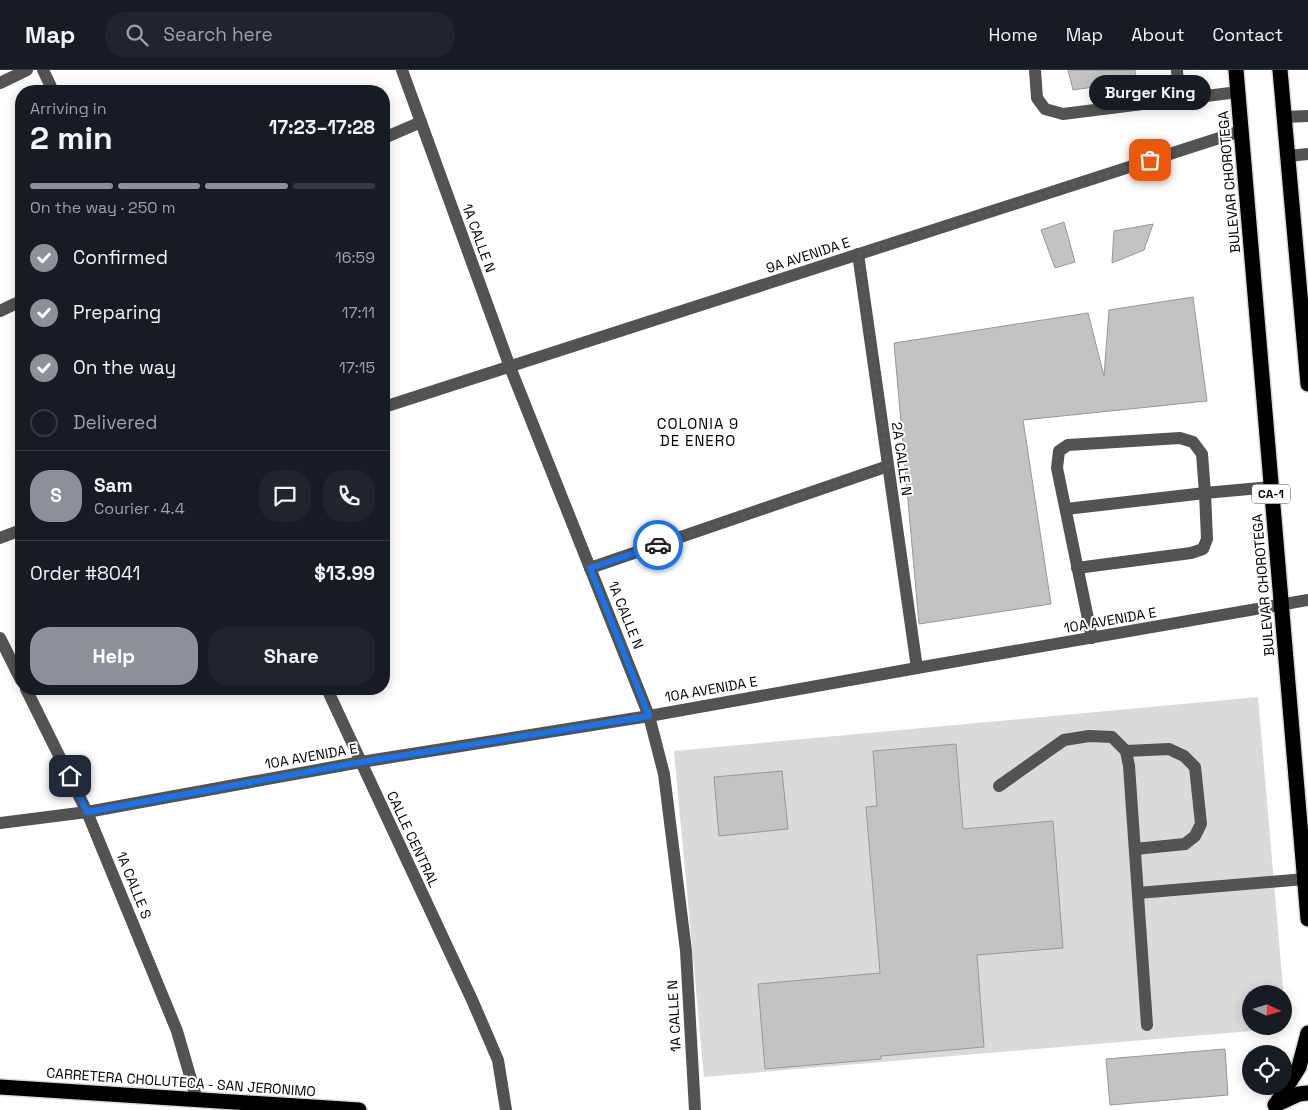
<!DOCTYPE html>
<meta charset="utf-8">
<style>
:root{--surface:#171b24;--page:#20242c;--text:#f1f3f6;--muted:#9ea1a6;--line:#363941;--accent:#8c9099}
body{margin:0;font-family:"Space Grotesk",sans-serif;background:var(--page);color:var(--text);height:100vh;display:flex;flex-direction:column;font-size:19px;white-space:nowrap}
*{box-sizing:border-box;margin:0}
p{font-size:16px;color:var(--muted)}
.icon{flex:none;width:28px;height:28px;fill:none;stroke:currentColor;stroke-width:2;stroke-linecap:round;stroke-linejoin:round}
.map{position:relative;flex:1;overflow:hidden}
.drawer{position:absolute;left:15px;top:15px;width:375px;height:610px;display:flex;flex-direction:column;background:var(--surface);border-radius:20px;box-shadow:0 2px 12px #0003}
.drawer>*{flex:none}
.needle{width:32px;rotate:94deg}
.controls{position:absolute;left:1242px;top:915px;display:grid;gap:10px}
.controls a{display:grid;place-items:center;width:50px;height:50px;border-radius:50%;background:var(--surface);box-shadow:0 2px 12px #0003;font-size:25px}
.pin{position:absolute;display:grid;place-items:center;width:42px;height:42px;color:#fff;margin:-21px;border-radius:10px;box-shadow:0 2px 8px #0006}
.courier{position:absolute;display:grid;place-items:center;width:50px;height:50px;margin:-25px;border:4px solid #1a73e8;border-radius:50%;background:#fff;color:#222;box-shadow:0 1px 6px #0007}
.bubble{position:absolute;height:35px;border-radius:18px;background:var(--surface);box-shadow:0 2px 12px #0003;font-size:16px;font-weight:700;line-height:35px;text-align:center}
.summary em{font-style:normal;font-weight:700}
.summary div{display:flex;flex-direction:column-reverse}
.summary{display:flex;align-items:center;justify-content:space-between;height:85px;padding:0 15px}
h1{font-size:32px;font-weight:700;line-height:38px}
.bar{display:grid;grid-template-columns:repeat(4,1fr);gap:8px 5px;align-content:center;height:60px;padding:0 15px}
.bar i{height:6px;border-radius:4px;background:var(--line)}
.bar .active{background:var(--accent)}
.bar p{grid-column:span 4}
.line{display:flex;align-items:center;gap:12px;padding:0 15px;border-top:1px solid var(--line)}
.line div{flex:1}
.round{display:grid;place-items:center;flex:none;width:52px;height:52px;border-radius:20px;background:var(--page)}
ol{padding:0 15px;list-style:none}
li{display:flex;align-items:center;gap:15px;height:55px}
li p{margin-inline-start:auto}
li .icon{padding:5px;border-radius:50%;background:var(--accent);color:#fff;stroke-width:4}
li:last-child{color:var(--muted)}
li i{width:28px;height:28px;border:2px solid var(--line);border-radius:50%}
.primary-button{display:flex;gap:10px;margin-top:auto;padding:10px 15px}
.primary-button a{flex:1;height:58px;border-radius:20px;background:var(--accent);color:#fff;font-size:20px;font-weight:700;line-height:58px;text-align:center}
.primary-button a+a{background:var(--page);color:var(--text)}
header{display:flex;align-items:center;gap:30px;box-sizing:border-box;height:70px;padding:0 25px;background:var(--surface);border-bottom:1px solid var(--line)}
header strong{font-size:24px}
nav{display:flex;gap:28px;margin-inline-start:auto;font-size:18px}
.search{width:350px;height:45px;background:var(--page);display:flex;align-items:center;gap:12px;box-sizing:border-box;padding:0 18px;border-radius:20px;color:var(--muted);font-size:19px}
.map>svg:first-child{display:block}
.green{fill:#dadada;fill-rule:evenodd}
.building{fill:#c3c3c3;stroke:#979797}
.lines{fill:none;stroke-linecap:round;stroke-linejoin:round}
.highway-casing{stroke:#dbdbdb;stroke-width:18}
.minor{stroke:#535353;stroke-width:12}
.highway{stroke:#000;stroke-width:15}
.done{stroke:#595959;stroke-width:5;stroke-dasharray:0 9}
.route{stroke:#1a73e8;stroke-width:6}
.labels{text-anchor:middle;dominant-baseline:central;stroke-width:4;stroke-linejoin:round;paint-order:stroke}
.shield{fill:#fff;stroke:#4c4c4c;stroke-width:1}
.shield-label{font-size:12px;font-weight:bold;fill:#000}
.street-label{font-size:14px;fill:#000;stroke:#fff}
.neighbourhood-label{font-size:15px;letter-spacing:1px;fill:#000;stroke:#fff}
</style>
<header>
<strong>Map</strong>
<div class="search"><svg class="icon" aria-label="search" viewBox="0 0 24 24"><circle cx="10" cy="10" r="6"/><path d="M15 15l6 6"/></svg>Search here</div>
<nav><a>Home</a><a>Map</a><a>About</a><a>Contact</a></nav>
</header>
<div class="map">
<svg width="1308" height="1040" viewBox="0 0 1308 1040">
<rect width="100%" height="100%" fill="#fff"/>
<path class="green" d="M1258 627 1284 929V930V924H1251V956H1276L1275 959 704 1007 674 681ZM955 674 963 759 1053 751 977 885 984 977 903 984 896 893 879 894 866 737 877 736 873 681Z"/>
<g class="building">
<polygon points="1068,0 1135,0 1136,11 1073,20"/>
<polygon points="1064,152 1075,192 1055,198 1041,160"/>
<polygon points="1153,154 1144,180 1112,193 1114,161"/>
<polygon points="1193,227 1207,331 1023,350 1051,534 919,554 894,273 1088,243 1104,306 1109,240"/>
<polygon points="956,674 963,759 1053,751 1063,878 977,885 984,977 881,986 881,989 765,999 758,914 880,903 866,737 877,736 873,681"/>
<polygon points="782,701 788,759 719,766 714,707"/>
<polygon points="1225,979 1228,1025 1110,1035 1106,989"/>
</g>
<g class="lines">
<defs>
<g id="highway">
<polyline points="1236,0 1308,849"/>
<polyline points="1280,0 1308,314"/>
<polyline points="0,1017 359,1040"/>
<polyline points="1276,1034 1299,997 1308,963"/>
<polyline points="1275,1035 1299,1024 1308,1023"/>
</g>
</defs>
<use href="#highway" class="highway-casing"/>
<g class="minor">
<polyline points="43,0 53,21"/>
<polyline points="402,0 510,297 649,646 664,704 686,881 695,1040"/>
<polyline points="1035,0 1037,28 1045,39 1063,44 1238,22"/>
<polyline points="1177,0 1179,30"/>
<polyline points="0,13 27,0"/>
<polyline points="1284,47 1308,46"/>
<polyline points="384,68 421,52"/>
<polyline points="1288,86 1308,84"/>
<polyline points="858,184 917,598"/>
<polyline points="0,241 21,231"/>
<polyline points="384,337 1241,61"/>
<polyline points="1066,439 1205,423 1207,469 1203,479 1191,483 1077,498"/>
<polyline points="0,468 21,460"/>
<polyline points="590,498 888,396"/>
<polyline points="0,568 21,610"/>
<polyline points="1092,568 1057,398 1059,381 1068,375 1180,368 1193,372 1202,384 1205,423 1271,417"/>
<polyline points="26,619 87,742 177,961 197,1030"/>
<polyline points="327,619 473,932 498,990 506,1040"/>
<polyline points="1126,681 1169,679 1184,686 1195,697 1201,754 1195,766 1185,774 1135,779"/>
<polyline points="999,716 1064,670 1089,666 1112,667 1126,681 1129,696 1147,955"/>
<polyline points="0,753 87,742 361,692 649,646 917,598 1308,530"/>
<polyline points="1138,823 1305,809"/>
</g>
<use href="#highway" class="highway"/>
</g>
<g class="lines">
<polyline class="done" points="658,475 888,396 858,184 1150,90"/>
<polyline class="route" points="70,706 87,742 361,692 649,646 590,498 658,475"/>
</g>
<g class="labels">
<rect class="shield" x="1252" y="414.5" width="38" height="19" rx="4"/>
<g class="shield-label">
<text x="1271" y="424">CA-1</text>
</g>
<g class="street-label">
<text transform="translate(1229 112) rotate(-95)">BULEVAR CHOROTEGA</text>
<text transform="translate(479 168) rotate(70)">1A CALLE N</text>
<text transform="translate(808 185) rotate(-18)">9A AVENIDA E</text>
<text transform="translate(902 389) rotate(82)">2A CALLE N</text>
<text transform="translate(1263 515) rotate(-95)">BULEVAR CHOROTEGA</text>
<text transform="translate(626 545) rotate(68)">1A CALLE N</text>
<text transform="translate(1110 550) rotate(-10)">10A AVENIDA E</text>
<text transform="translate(711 619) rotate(-10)">10A AVENIDA E</text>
<text transform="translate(311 686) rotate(-10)">10A AVENIDA E</text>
<text transform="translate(413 769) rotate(65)">CALLE CENTRAL</text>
<text transform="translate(134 815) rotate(68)">1A CALLE S</text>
<text transform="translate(674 946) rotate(-93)">1A CALLE N</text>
<text transform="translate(181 1012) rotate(4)">CARRETERA CHOLUTECA - SAN JERONIMO</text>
</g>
<g class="neighbourhood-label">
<text x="698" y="353">COLONIA 9<tspan x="698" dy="17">DE ENERO</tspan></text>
</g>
</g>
</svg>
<div class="controls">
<a><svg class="needle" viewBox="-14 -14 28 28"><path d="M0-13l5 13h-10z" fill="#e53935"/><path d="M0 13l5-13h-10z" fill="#9ea1a6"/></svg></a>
<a><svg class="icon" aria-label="locate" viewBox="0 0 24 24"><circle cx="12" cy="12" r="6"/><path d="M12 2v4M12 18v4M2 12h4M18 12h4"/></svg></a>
</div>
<div class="pin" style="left:1150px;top:90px;background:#ea580c"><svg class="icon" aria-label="bag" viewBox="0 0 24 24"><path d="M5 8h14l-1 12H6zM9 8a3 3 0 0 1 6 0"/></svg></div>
<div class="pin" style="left:70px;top:706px;background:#1f2937"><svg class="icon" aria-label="home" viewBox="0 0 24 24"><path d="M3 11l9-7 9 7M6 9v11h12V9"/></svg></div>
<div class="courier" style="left:658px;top:475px"><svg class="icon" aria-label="car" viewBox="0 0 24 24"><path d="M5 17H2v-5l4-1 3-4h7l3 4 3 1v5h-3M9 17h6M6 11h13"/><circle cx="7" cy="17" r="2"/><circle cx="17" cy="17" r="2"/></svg></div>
<div class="bubble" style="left:1089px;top:5px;width:122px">Burger King</div>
<section class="drawer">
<div class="summary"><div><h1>2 min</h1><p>Arriving in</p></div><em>17:23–17:28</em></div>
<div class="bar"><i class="active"></i><i class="active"></i><i class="active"></i><i></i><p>On the way · 250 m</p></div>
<ol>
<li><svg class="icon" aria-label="check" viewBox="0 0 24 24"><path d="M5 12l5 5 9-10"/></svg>Confirmed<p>16:59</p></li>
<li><svg class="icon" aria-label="check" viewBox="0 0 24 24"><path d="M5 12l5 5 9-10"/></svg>Preparing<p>17:11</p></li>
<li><svg class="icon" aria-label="check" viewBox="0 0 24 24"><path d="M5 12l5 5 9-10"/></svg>On the way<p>17:15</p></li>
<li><i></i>Delivered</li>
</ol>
<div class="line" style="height:90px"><b class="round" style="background:var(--accent);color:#fff">S</b><div><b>Sam</b><p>Courier · 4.4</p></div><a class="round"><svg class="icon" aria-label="chat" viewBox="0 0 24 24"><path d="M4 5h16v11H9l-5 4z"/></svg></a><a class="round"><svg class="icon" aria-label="phone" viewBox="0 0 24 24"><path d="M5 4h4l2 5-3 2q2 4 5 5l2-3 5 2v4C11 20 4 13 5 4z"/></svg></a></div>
<div class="line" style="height:65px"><div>Order #8041</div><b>$13.99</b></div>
<div class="primary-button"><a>Help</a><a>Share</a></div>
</section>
</div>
